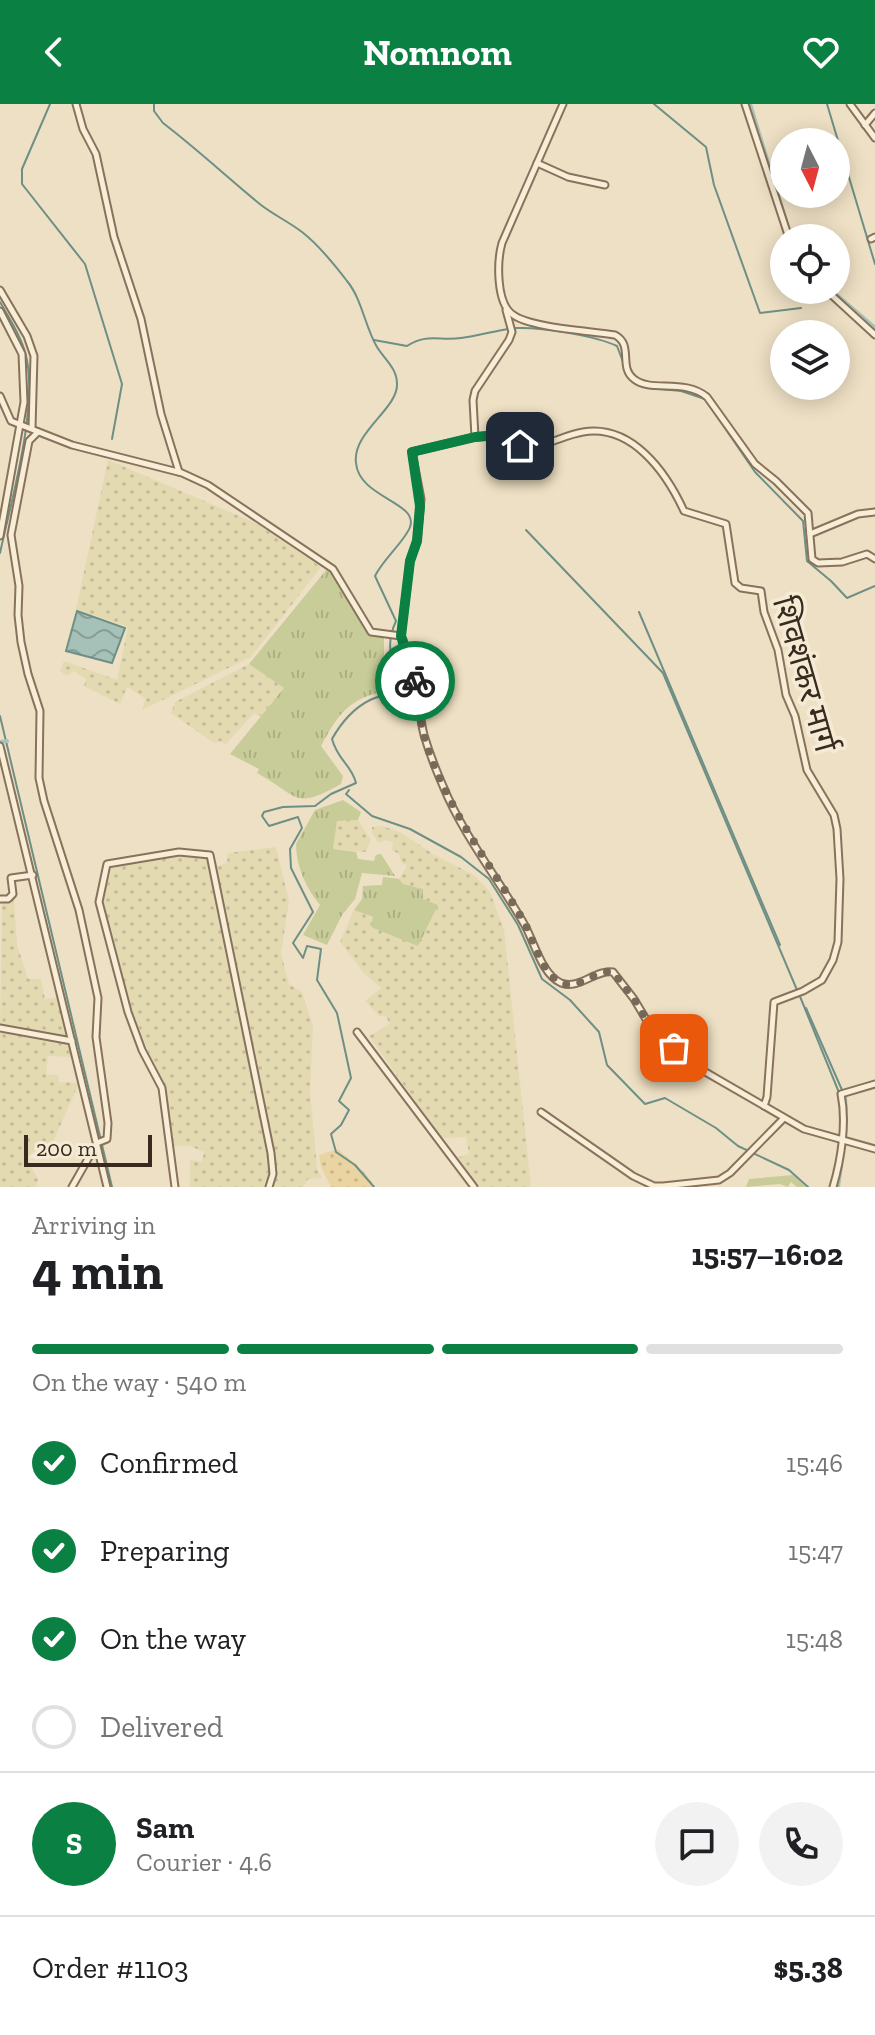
<!DOCTYPE html>
<meta charset="utf-8">
<style>
:root{--surface:#fff;--page:#f2f2f2;--text:#202124;--muted:#757577;--line:#e0e0e0;--accent:#0b8043}
body{margin:0;font-family:"Zilla Slab","Noto Sans Devanagari",serif;background:var(--page);color:var(--text);height:100vh;display:flex;flex-direction:column;font-size:30px;white-space:nowrap}
*{box-sizing:border-box;margin:0}
p{font-size:26px;color:var(--muted)}
.icon{flex:none;width:44px;height:44px;fill:none;stroke:currentColor;stroke-width:2;stroke-linecap:round;stroke-linejoin:round}
.map{position:relative;height:1083px;overflow:hidden}
.drawer{display:flex;flex-direction:column;background:var(--surface);flex:1}
.drawer>*{flex:none}
.needle{width:52px;rotate:174deg}
.buttons{position:absolute;left:770px;top:24px;display:grid;gap:16px}
.buttons a{display:grid;place-items:center;width:80px;height:80px;border-radius:50%;background:var(--surface);box-shadow:0 4px 20px #0003;font-size:40px}
.scale{position:absolute;left:24px;bottom:20px;width:128px;box-sizing:border-box;padding-left:8px;border:4px solid #382a1f;border-top:0;font-size:22px;line-height:28px;white-space:nowrap;color:#382a1f;-webkit-text-stroke:6px #f5ebd4;paint-order:stroke}
.pin{position:absolute;display:grid;place-items:center;width:68px;height:68px;color:#fff;margin:-34px;border-radius:16px;box-shadow:0 4px 12px #0006}
.courier{position:absolute;display:grid;place-items:center;width:80px;height:80px;margin:-40px;border:6px solid #0b8043;border-radius:50%;background:#fff;color:#222;box-shadow:0 2px 10px #0007}
.headline em{font-style:normal;font-weight:700}
.headline div{display:flex;flex-direction:column-reverse}
.headline{display:flex;align-items:center;justify-content:space-between;height:136px;padding:0 32px}
h1{font-size:52px;font-weight:700;line-height:60px}
.bar{display:grid;grid-template-columns:repeat(4,1fr);gap:12px 8px;align-content:center;height:96px;padding:0 32px}
.bar i{height:10px;border-radius:6px;background:var(--line)}
.bar .active{background:var(--accent)}
.bar p{grid-column:span 4}
.line{display:flex;align-items:center;gap:20px;padding:0 32px;border-top:2px solid var(--line)}
.line div{flex:1}
.round{display:grid;place-items:center;flex:none;width:84px;height:84px;border-radius:42px;background:var(--page)}
ol{padding:0 32px;list-style:none}
li{display:flex;align-items:center;gap:24px;height:88px}
li p{margin-inline-start:auto}
li .icon{padding:8px;border-radius:50%;background:var(--accent);color:#fff;stroke-width:4}
li:last-child{color:var(--muted)}
li i{width:44px;height:44px;border:4px solid var(--line);border-radius:50%}
header{display:flex;justify-content:space-between;align-items:center;height:104px;padding:0 32px;background:var(--accent);color:#fff;font-size:36px;font-weight:700}
.map>svg:first-child{display:block}
.farmland{fill:url(#farmland-dots)}
.grass{fill:url(#grass-tufts)}
.sand{fill:url(#sand-dots)}
.water{fill:url(#water-waves);stroke:#6d8f86;stroke-width:2}
.lines{fill:none;stroke-linecap:round;stroke-linejoin:round}
.stream{stroke:#6d8f86;stroke-width:2}
.canal{stroke:#a6c1b8;stroke-width:4}
.minor-casing{stroke:#88725b;stroke-width:9}
.minor{stroke:#f8eed8;stroke-width:5}
.done{stroke:#786a59;stroke-width:8;stroke-dasharray:0 14.4}
.route{stroke:#0b8043;stroke-width:10}
.labels{text-anchor:middle;dominant-baseline:central;stroke-width:7;stroke-linejoin:round;paint-order:stroke}
.street-label{font-size:32px;fill:#382a1f;stroke:#f5ebd4}
</style>
<header><svg class="icon" aria-label="back" viewBox="0 0 24 24"><path d="M15 5l-7 7 7 7"/></svg>Nomnom<svg class="icon" aria-label="heart" viewBox="0 0 24 24"><path d="M12 20l-8-8c-3-5 5-10 8-4 3-6 11-1 8 4z"/></svg></header>
<div class="map">
<svg width="875" height="1083" viewBox="0 0 875 1083">
<defs>
<pattern id="farmland-dots" width="8" height="8" patternUnits="userSpaceOnUse" patternTransform="scale(2)"><rect width="8" height="8" fill="#e3dab2"/><path d="M2 2h.1M6 6h.1" fill="none" stroke="#c4bb99" stroke-width="1.8" stroke-linecap="round"/></pattern>
<pattern id="grass-tufts" width="24" height="20" patternUnits="userSpaceOnUse" patternTransform="scale(2)"><rect width="24" height="20" fill="#c7cc98"/><path d="M3 7l-1-3M5 7V3M7 7l1-3M15 17l-1-3M17 17v-4M19 17l1-3" fill="none" stroke="#acaf83"/></pattern>
<pattern id="sand-dots" width="8" height="8" patternUnits="userSpaceOnUse" patternTransform="scale(2)"><rect width="8" height="8" fill="#e9d4a2"/><path d="M2 2h.1M6 6h.1" fill="none" stroke="#c9b68b" stroke-width="1.8" stroke-linecap="round"/></pattern>
<pattern id="water-waves" width="16" height="10" patternUnits="userSpaceOnUse" patternTransform="scale(2)"><rect width="16" height="10" fill="#a6c1b8"/><path d="M0 5q4-4 8 0t8 0" fill="none" stroke="#889d95"/></pattern>
</defs>
<rect width="100%" height="100%" fill="#eee0c4"/>
<g class="farmland">
<polygon points="108,356 258,420 321,463 251,553 142,606 146,595 127,583 120,600 84,582 86,575 74,567 67,572 60,567 64,557 117,576 128,523 76,505"/>
<polygon points="249,560 284,584 261,612 254,609 226,640 220,637 214,639 171,609 175,598"/>
<polygon points="337,716 358,716 371,736 366,748 333,745"/>
<polygon points="382,722 400,728 433,750 474,771 490,788 504,826 531,1083 478,1083 456,1054 469,1050 466,1033 441,1034 369,932 390,920 385,911 380,913 365,897 381,884 364,869 340,838 354,806 374,814 371,824 438,801 422,795 423,785 403,780 399,775 407,762 401,758 399,750 392,746 393,738 386,736 378,739 372,728 372,723"/>
<polygon points="276,743 289,797 281,850 289,880 302,888 313,922 310,987 317,1065 322,1074 308,1075 303,1083 270,1083 275,1071 215,763 227,759 228,749"/>
<polygon points="179,750 210,752 273,1069 269,1083 190,1083 190,1056 202,1058 204,1048 190,1042 173,1042 163,984 131,904 102,802 112,763"/>
<polygon points="14,795 17,841 28,875 41,875 45,895 60,893 68,933 0,921 2,798"/>
<polygon points="0,928 70,940 73,953 48,952 46,970 58,971 59,978 79,979 53,1038 26,1052 38,1076 36,1083 0,1083"/>
</g>
<g class="grass">
<path d="M327 465 337 477 367 527 373 532H384V551L396 584C351 594 342 603 321 642L343 672 341 680C293 707 299 692 257 669L259 665 230 650 284 584 249 560Z"/>
<path d="M343 696 361 708 358 716 337 717 333 745 356 748 358 755 374 757 376 751 381 750 395 772 362 769 355 795 342 811 327 841 303 831 320 801C306 784 296 762 296 740L315 706Z"/>
<polygon points="383,773 399,775 403,780 423,785 423,795 438,801 418,842 371,823 373,813 354,806 362,795 363,782 382,781"/>
<polygon points="793,1071 806,1083 797,1083 791,1078 788,1083 780,1080 746,1083 749,1075"/>
</g>
<polygon class="sand" points="338,1045 366,1070 375,1083 331,1083 321,1063 319,1051"/>
<polygon class="water" points="77,507 125,524 112,559 66,547"/>
<g class="lines">
<g class="stream">
<polyline points="50,0 22,65 22,80 85,160 122,280 112,335"/>
<path d="M154 0V7L163 19C197 45 228 74 261 101 274 111 289 118 302 128 319 141 334 160 347 177 362 195 365 223 377 243 385 256 397 264 397 280 398 305 352 328 356 359 359 394 419 398 410 423 405 437 383 455 375 472L396 517C384 543 392 558 404 581L402 586C392 591 380 591 370 596 354 604 341 619 332 635 338 657 351 660 356 679L331 690 315 702 283 703 264 708 262 712 269 722 298 713 302 724 290 745 291 764 313 808 293 839 303 854 307 842 321 845 317 876 337 909 351 974 339 997 349 1006 341 1021 331 1030 336 1048 355 1061 374 1083"/>
<polyline points="654,0 706,43 714,81 760,209 801,204"/>
<polyline points="827,0 875,160"/>
<path d="M0 198C9 214 20 230 25 248 40 297 11 398 0 449"/>
<path d="M374 236 407 242C427 229 439 237 461 234 480 232 499 225 517 224 541 223 596 232 617 242L628 271"/>
<polyline points="650,284 681,287 705,295 755,368 803,417 807,457 831,477 847,494 875,482"/>
<polyline points="526,426 663,569 797,886"/>
<polyline points="639,508 780,841"/>
<polyline points="0,612 112,1083"/>
<polyline points="349,686 346,690 372,712 410,725 461,753 489,775 518,821 542,875 570,896 599,928 607,961 645,1000 665,994 716,1024 738,1042 789,1066 808,1083"/>
<polyline points="799,890 840,991"/>
<polyline points="806,904 842,986"/>
</g>
<g class="canal">
<polyline points="750,0 787,120"/>
<polyline points="831,186 875,224"/>
<polyline points="0,638 7,637"/>
<polyline points="845,991 846,1019"/>
<polyline points="838,1083 841,1062"/>
</g>
<defs>
<g id="minor">
<polyline points="76,0 83,25 96,50 114,133 141,215 161,310 179,368"/>
<path d="M563 0 502 139C497 157 496 198 512 210 529 224 592 227 615 231 634 241 618 263 634 275 651 289 684 274 707 293L755 360 776 377 808 409 812 455 818 459 842 458 867 450 875 455"/>
<polyline points="745,0 789,134"/>
<polyline points="850,0 875,34"/>
<polyline points="865,21 875,9"/>
<polyline points="537,59 568,73 605,81"/>
<polyline points="871,135 875,133"/>
<polyline points="0,186 27,232 34,252 32,324"/>
<polyline points="826,186 875,231"/>
<polyline points="0,207 22,250 24,298 0,432"/>
<path d="M0 292 11 317 72 341 182 369 208 381 333 465 371 528 401 532 403 536C408 551 414 567 417 583 419 599 420 615 424 631 429 648 436 666 443 682 463 731 497 773 523 818 534 836 541 870 561 879 579 886 596 865 613 868L634 895 653 927 695 962 804 1025 875 1045"/>
<polyline points="38,328 29,337 11,431 19,482 18,511 21,538 28,570 40,607 39,674 44,697 79,806 98,894 96,933 108,1019 107,1035 97,1039 72,1083"/>
<path d="M475 333C483 333 492 330 500 332 510 334 517 343 528 343 548 342 564 331 583 328 632 320 666 368 684 407L726 420 735 479 741 484 761 487 764 508 778 546 786 591 795 612 807 666 834 711 837 725 840 775 838 838 833 856 822 876 803 887 774 898 767 993 764 1002"/>
<polyline points="810,430 858,410 875,408"/>
<polyline points="401,532 410,457 417,437 421,395 412,348 475,333 473,296 475,287 509,236 512,228 506,206"/>
<polyline points="0,642 107,1083"/>
<polyline points="0,795 8,795 13,790 11,774 33,771"/>
<polyline points="0,924 72,937"/>
<polyline points="357,928 474,1083"/>
<polyline points="541,1008 633,1072 654,1082 663,1082 719,1076 730,1069 784,1014"/>
<polyline points="175,1083 162,984 142,946 128,908 99,798 107,760 179,748 210,751 271,1049 273,1070 269,1083"/>
<path d="M833 1083C841 1056 847 1019 841 990L875 980"/>
</g>
</defs>
<use href="#minor" class="minor-casing"/>
<use href="#minor" class="minor"/>
</g>
<g class="lines">
<path class="done" d="M415 577C419 595 419 614 424 632 444 701 487 755 523 816 533 834 541 869 561 879 578 887 595 865 613 868L634 895 653 927 674 944"/>
<polyline class="route" points="415,577 401,532 410,457 417,437 420,402 412,348 475,333 498,331 520,342"/>
</g>
<g class="labels">
<g class="street-label">
<text transform="translate(805 570) rotate(74)">शिवशंकर मार्ग</text>
</g>
</g>
</svg>
<div class="buttons">
<a><svg class="needle" viewBox="-14 -14 28 28"><path d="M0-13l5 13h-10z" fill="#e53935"/><path d="M0 13l5-13h-10z" fill="#757577"/></svg></a>
<a><svg class="icon" aria-label="locate" viewBox="0 0 24 24"><circle cx="12" cy="12" r="6"/><path d="M12 2v4M12 18v4M2 12h4M18 12h4"/></svg></a>
<a><svg class="icon" aria-label="layers" viewBox="0 0 24 24"><path d="M12 4l9 5-9 5-9-5zM3 14l9 5 9-5"/></svg></a>
</div>
<div class="scale">200 m</div>
<div class="pin" style="left:674px;top:944px;background:#ea580c"><svg class="icon" aria-label="bag" viewBox="0 0 24 24"><path d="M5 8h14l-1 12H6zM9 8a3 3 0 0 1 6 0"/></svg></div>
<div class="pin" style="left:520px;top:342px;background:#1f2937"><svg class="icon" aria-label="home" viewBox="0 0 24 24"><path d="M3 11l9-7 9 7M6 9v11h12V9"/></svg></div>
<div class="courier" style="left:415px;top:577px"><svg class="icon" aria-label="bike" viewBox="0 0 24 24"><circle cx="6" cy="16" r="4"/><circle cx="18" cy="16" r="4"/><path d="M6 16l4-8h5l3 8M10 8l3 8H6M13 5h3"/></svg></div>
</div>
<section class="drawer">
<div class="headline"><div><h1>4 min</h1><p>Arriving in</p></div><em>15:57–16:02</em></div>
<div class="bar"><i class="active"></i><i class="active"></i><i class="active"></i><i></i><p>On the way · 540 m</p></div>
<ol>
<li><svg class="icon" aria-label="check" viewBox="0 0 24 24"><path d="M5 12l5 5 9-10"/></svg>Confirmed<p>15:46</p></li>
<li><svg class="icon" aria-label="check" viewBox="0 0 24 24"><path d="M5 12l5 5 9-10"/></svg>Preparing<p>15:47</p></li>
<li><svg class="icon" aria-label="check" viewBox="0 0 24 24"><path d="M5 12l5 5 9-10"/></svg>On the way<p>15:48</p></li>
<li><i></i>Delivered</li>
</ol>
<div class="line" style="height:144px"><b class="round" style="background:var(--accent);color:#fff">S</b><div><b>Sam</b><p>Courier · 4.6</p></div><a class="round"><svg class="icon" aria-label="chat" viewBox="0 0 24 24"><path d="M4 5h16v11H9l-5 4z"/></svg></a><a class="round"><svg class="icon" aria-label="phone" viewBox="0 0 24 24"><path d="M5 4h4l2 5-3 2q2 4 5 5l2-3 5 2v4C11 20 4 13 5 4z"/></svg></a></div>
<div class="line" style="height:104px"><div>Order #1103</div><b>$5.38</b></div>
</section>
